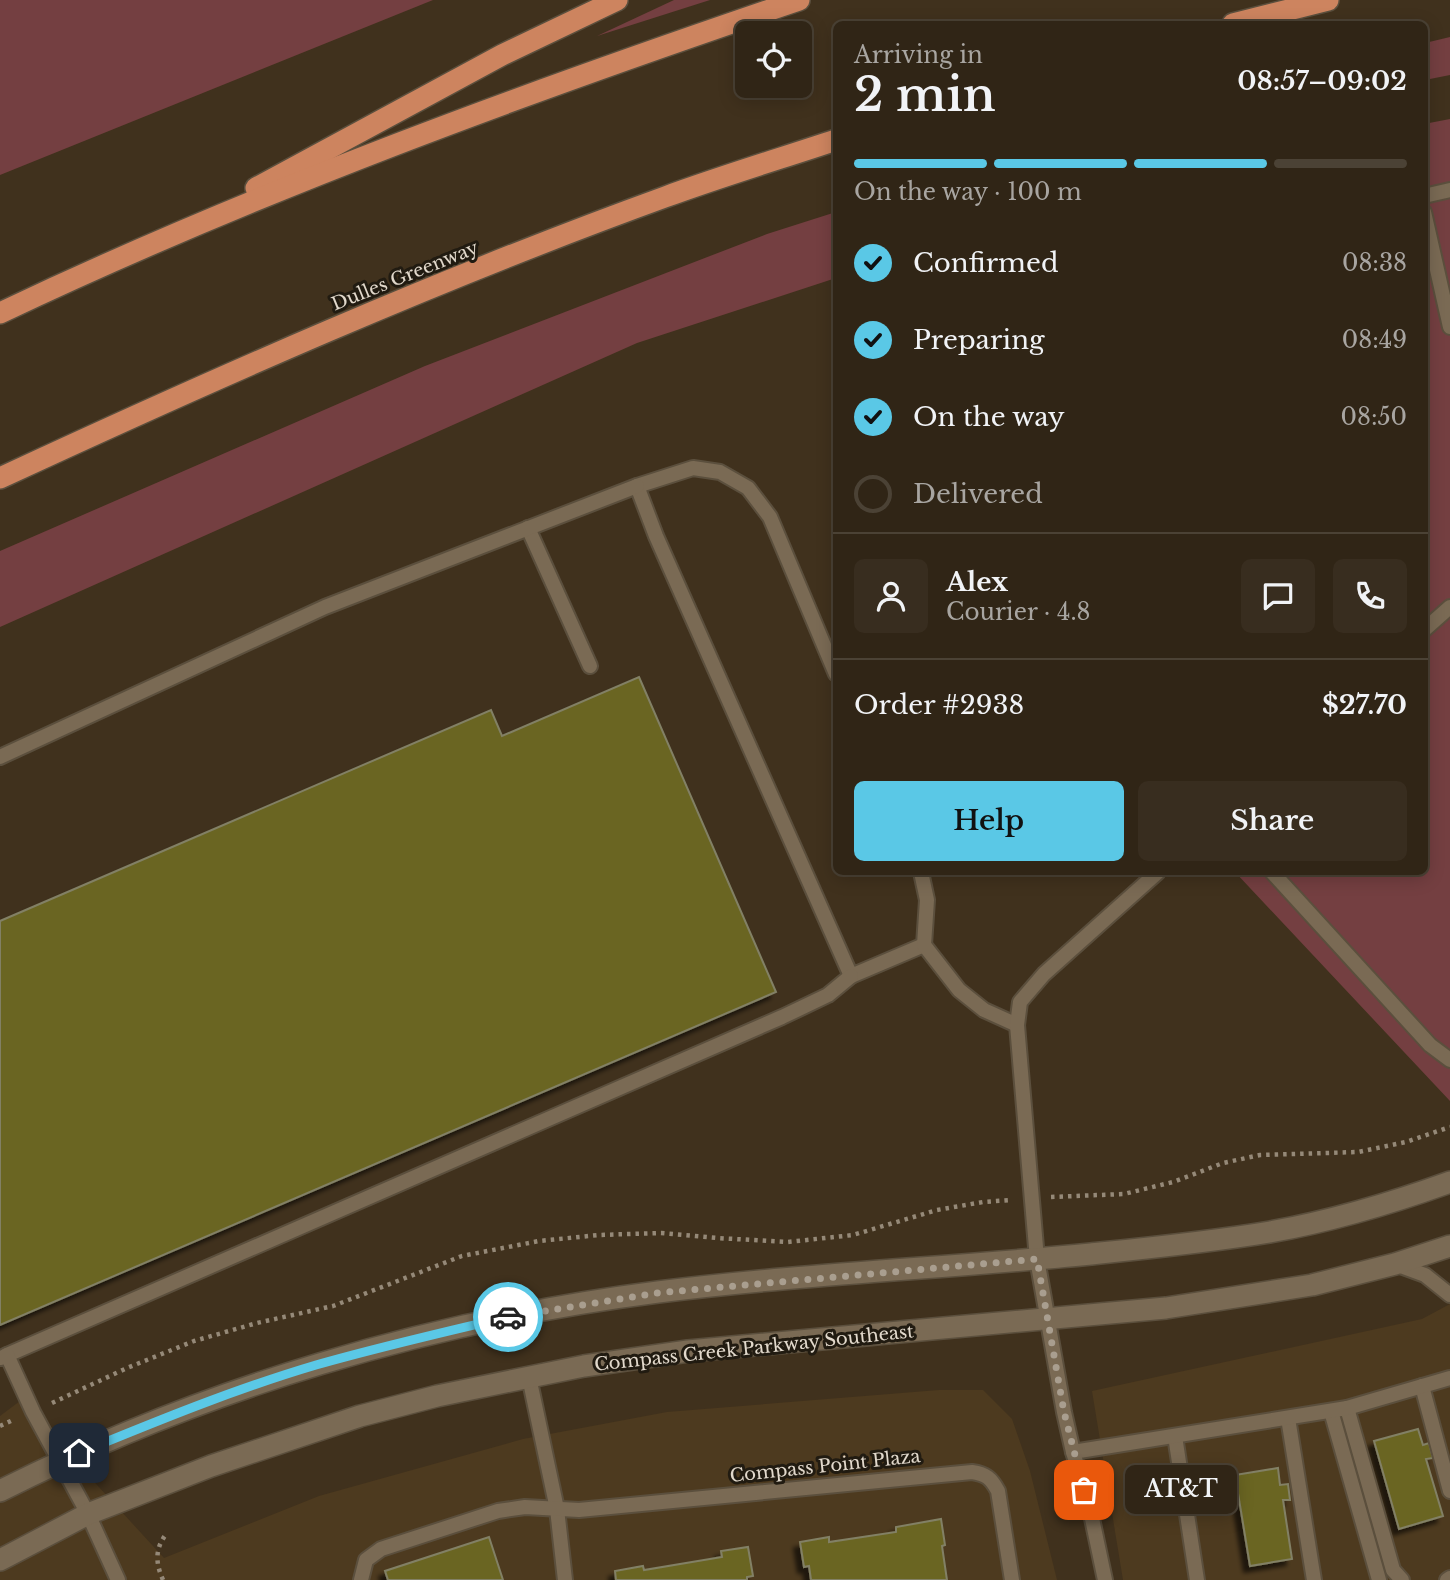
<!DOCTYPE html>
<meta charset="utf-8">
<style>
:root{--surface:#302516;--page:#382d1f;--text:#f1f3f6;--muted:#a8a5a1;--line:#4b4235;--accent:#5ac8e6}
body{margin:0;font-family:"Libre Baskerville",serif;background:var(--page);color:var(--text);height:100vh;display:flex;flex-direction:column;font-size:26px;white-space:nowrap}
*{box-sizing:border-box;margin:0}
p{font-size:23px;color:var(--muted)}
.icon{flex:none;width:38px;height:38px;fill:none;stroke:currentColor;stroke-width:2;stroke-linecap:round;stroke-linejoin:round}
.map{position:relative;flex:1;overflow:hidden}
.side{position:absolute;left:833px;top:21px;width:595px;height:854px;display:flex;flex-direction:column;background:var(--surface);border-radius:10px;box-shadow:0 4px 18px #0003,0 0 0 2px var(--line)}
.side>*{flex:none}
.fabs{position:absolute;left:735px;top:21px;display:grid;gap:14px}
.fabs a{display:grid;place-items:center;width:77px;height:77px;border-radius:10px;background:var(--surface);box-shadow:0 4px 18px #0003,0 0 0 2px var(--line);font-size:35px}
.pin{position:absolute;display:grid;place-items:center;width:60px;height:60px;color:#fff;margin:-30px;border-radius:14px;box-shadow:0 4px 10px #0006}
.courier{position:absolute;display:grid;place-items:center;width:70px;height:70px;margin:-35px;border:5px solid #5ac8e6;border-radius:50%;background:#fff;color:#222;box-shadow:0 2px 9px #0007}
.bubble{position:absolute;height:49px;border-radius:10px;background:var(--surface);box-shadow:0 4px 18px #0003,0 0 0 2px var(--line);font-size:23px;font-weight:600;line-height:49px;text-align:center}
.overview em{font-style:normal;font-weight:600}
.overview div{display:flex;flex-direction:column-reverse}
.overview{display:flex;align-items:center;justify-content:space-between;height:119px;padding:0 21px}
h1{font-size:46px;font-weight:600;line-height:52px}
.bar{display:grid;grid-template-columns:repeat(4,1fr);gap:10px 7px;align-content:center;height:84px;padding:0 21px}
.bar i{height:9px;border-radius:5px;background:var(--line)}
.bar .active{background:var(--accent)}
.bar p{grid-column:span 4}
.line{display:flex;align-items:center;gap:18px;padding:0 21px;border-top:2px solid var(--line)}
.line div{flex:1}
.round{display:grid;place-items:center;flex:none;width:74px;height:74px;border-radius:10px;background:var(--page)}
ol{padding:0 21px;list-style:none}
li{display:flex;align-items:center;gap:21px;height:77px}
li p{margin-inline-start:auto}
li .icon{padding:7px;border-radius:50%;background:var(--accent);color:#111;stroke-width:4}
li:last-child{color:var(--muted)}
li i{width:38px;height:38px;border:4px solid var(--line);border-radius:50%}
.action{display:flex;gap:14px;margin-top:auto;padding:14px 21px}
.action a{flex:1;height:80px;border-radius:10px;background:var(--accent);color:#111;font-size:28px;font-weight:600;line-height:80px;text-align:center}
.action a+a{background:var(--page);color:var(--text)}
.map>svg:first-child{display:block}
.built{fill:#4d3a1f}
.green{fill:#743f41}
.building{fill:#6b6524;stroke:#828065;stroke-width:2;filter:url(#shadow)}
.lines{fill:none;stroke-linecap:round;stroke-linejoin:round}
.lane-casing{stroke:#5b4f3d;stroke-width:18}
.secondary-casing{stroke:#5b4f3d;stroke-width:24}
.highway-casing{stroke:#5b4f3d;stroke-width:24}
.path{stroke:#958978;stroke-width:4.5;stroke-dasharray:3.5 5;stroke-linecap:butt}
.lane{stroke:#7a6a54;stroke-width:14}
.secondary{stroke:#7a6a54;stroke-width:21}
.highway{stroke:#cd845f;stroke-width:21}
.done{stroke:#a99e8f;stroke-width:7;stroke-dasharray:0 12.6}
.route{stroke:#5ac8e6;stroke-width:9}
.labels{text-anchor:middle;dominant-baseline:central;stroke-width:6;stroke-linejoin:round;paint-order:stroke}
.street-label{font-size:18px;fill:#e2d9cc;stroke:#211b11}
</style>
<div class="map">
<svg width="1450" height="1580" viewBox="0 0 1450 1580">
<defs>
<filter id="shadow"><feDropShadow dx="-6" dy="6" stdDeviation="2" flood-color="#0009"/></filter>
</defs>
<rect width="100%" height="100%" fill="#40311d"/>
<g class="built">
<polygon points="1450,1304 1450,1580 1123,1580 1092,1391 1422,1319"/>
<polygon points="939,1390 983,1390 1012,1419 1030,1471 1057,1580 0,1580 0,1416 20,1401 164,1558 319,1496 523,1439 667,1412"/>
</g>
<g class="green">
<polygon points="0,0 433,0 0,175"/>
<polygon points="674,0 710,0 597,36"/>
<polygon points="1450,37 1450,75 1425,80 1425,43"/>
<polygon points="1450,119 1450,1101 1235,872 1424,872 1424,124"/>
<polygon points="836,212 836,278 637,343 0,627 0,551 425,366 767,234"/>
</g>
<g class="building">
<polygon points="639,677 776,992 0,1325 0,921 491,710 502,736"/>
<polygon points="1418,1429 1423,1445 1429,1443 1433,1458 1426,1459 1443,1516 1399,1529 1374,1441"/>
<polygon points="1278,1468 1280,1485 1288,1484 1290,1500 1283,1500 1292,1559 1250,1566 1235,1475"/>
<polygon points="941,1519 945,1545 942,1546 947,1580 811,1580 809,1566 804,1567 800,1542 829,1537 829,1542 896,1532 896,1527"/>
<polygon points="489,1537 503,1580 388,1580 385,1571"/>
<polygon points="748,1547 753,1576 747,1577 747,1580 616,1580 615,1571 643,1566 644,1570 722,1557 721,1551"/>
</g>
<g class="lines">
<defs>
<g id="lane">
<polyline points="1424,196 1450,190"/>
<polyline points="1424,212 1450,327"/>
<polyline points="528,528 590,666"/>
<polyline points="1424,630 1450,607"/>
<polyline points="836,674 770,517 748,488 720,472 693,468 637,486 656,536 851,976 924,945"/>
<polyline points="0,757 325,607 637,486"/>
<polyline points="921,872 927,900 924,945 959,990 984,1010 1017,1025"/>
<polyline points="1272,872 1430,1045 1450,1060"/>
<polyline points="1395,1264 1425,1275 1450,1295"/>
<polyline points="7,1355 782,1017 828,995 851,976"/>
<polyline points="1,1358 7,1355 33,1412 88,1514 118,1580"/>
<polyline points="529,1377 557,1509 565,1580"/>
<polyline points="1422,1386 1450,1491"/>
<polyline points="1347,1408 1393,1570 1402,1580"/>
<polyline points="1331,1411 1379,1580"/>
<polyline points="1288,1418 1314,1580"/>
<polyline points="1175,1436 1197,1580"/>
<polyline points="1073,1452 1347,1408 1450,1378"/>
<path d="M361 1580 366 1560 381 1549 498 1511 525 1507 579 1510 972 1472C986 1474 991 1478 998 1491L1012 1580"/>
<polyline points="1105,1580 1090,1509 1073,1452 1064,1412 1037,1259 1017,1025 1020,1002 1044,974 1158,872"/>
<polyline points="1447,1580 1450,1578"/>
</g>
<g id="secondary">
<path d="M0 1491C204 1388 431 1321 658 1292 801 1274 947 1268 1091 1254 1150 1248 1210 1242 1270 1232 1331 1221 1392 1203 1450 1182"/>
<polyline points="0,1560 88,1514 211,1466 360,1416 437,1396 584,1366 688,1351 1166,1308 1312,1285 1395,1264 1450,1246"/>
</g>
<g id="highway">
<polyline points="1233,24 1328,0"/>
<polyline points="256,188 502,55 617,0"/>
<path d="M0 313C259 190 528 92 799 0"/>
<path d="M0 478C218 377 439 279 665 197 722 176 779 159 836 140"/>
</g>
</defs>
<use href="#lane" class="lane-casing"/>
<use href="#secondary" class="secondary-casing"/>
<use href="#highway" class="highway-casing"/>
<g class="path">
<polyline points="1051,1197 1124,1194 1173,1182 1223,1163 1260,1155 1358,1152 1406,1142 1450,1127"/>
<polyline points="52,1403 127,1368 194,1341 257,1323 333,1306 462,1256 539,1241 599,1235 661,1233 717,1238 788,1242 853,1235 937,1210 983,1202 1011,1200"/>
<polyline points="0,1426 15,1419"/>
<path d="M163 1580C155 1562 155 1548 167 1533"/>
</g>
<use href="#lane" class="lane"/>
<use href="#secondary" class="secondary"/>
<use href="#highway" class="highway"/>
</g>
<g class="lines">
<polyline class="done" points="508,1317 657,1293 1037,1259 1064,1412 1084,1490"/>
<path class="route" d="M79 1453C157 1421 235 1389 316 1365 379 1347 444 1332 508 1317"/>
</g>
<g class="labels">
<g class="street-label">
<text transform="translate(405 276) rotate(-22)">Dulles Greenway</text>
<text transform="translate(754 1348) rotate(-6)">Compass Creek Parkway Southeast</text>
<text transform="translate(825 1466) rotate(-6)">Compass Point Plaza</text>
</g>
</g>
</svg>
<div class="fabs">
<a><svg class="icon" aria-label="locate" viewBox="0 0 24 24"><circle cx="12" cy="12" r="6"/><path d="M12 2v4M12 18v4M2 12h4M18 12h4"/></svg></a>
</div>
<div class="pin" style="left:1084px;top:1490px;background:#ea580c"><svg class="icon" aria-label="bag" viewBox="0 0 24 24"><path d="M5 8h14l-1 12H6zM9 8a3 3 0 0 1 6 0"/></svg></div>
<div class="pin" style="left:79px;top:1453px;background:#1f2937"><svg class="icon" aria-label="home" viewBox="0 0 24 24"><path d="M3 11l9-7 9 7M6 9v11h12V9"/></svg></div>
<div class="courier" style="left:508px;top:1317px"><svg class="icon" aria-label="car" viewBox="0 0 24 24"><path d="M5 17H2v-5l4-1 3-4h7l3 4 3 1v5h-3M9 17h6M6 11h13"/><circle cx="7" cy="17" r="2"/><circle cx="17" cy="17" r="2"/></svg></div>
<div class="bubble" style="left:1125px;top:1465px;width:112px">AT&amp;T</div>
<section class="side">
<div class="overview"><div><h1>2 min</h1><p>Arriving in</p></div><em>08:57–09:02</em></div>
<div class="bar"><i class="active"></i><i class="active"></i><i class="active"></i><i></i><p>On the way · 100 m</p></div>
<ol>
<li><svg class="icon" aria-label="check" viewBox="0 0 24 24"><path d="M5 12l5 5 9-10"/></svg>Confirmed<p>08:38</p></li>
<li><svg class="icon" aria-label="check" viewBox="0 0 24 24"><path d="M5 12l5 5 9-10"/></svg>Preparing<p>08:49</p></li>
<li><svg class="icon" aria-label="check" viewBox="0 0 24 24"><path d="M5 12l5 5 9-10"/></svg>On the way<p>08:50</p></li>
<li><i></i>Delivered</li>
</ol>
<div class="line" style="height:126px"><a class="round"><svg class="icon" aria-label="person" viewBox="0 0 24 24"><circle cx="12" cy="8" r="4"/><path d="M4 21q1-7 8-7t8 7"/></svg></a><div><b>Alex</b><p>Courier · 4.8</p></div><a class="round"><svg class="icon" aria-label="chat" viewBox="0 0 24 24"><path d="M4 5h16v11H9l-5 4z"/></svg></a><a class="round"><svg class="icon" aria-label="phone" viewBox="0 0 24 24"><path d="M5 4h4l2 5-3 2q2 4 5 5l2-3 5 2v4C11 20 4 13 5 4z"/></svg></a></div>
<div class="line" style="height:91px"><div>Order #2938</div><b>$27.70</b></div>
<div class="action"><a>Help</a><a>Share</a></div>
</section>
</div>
